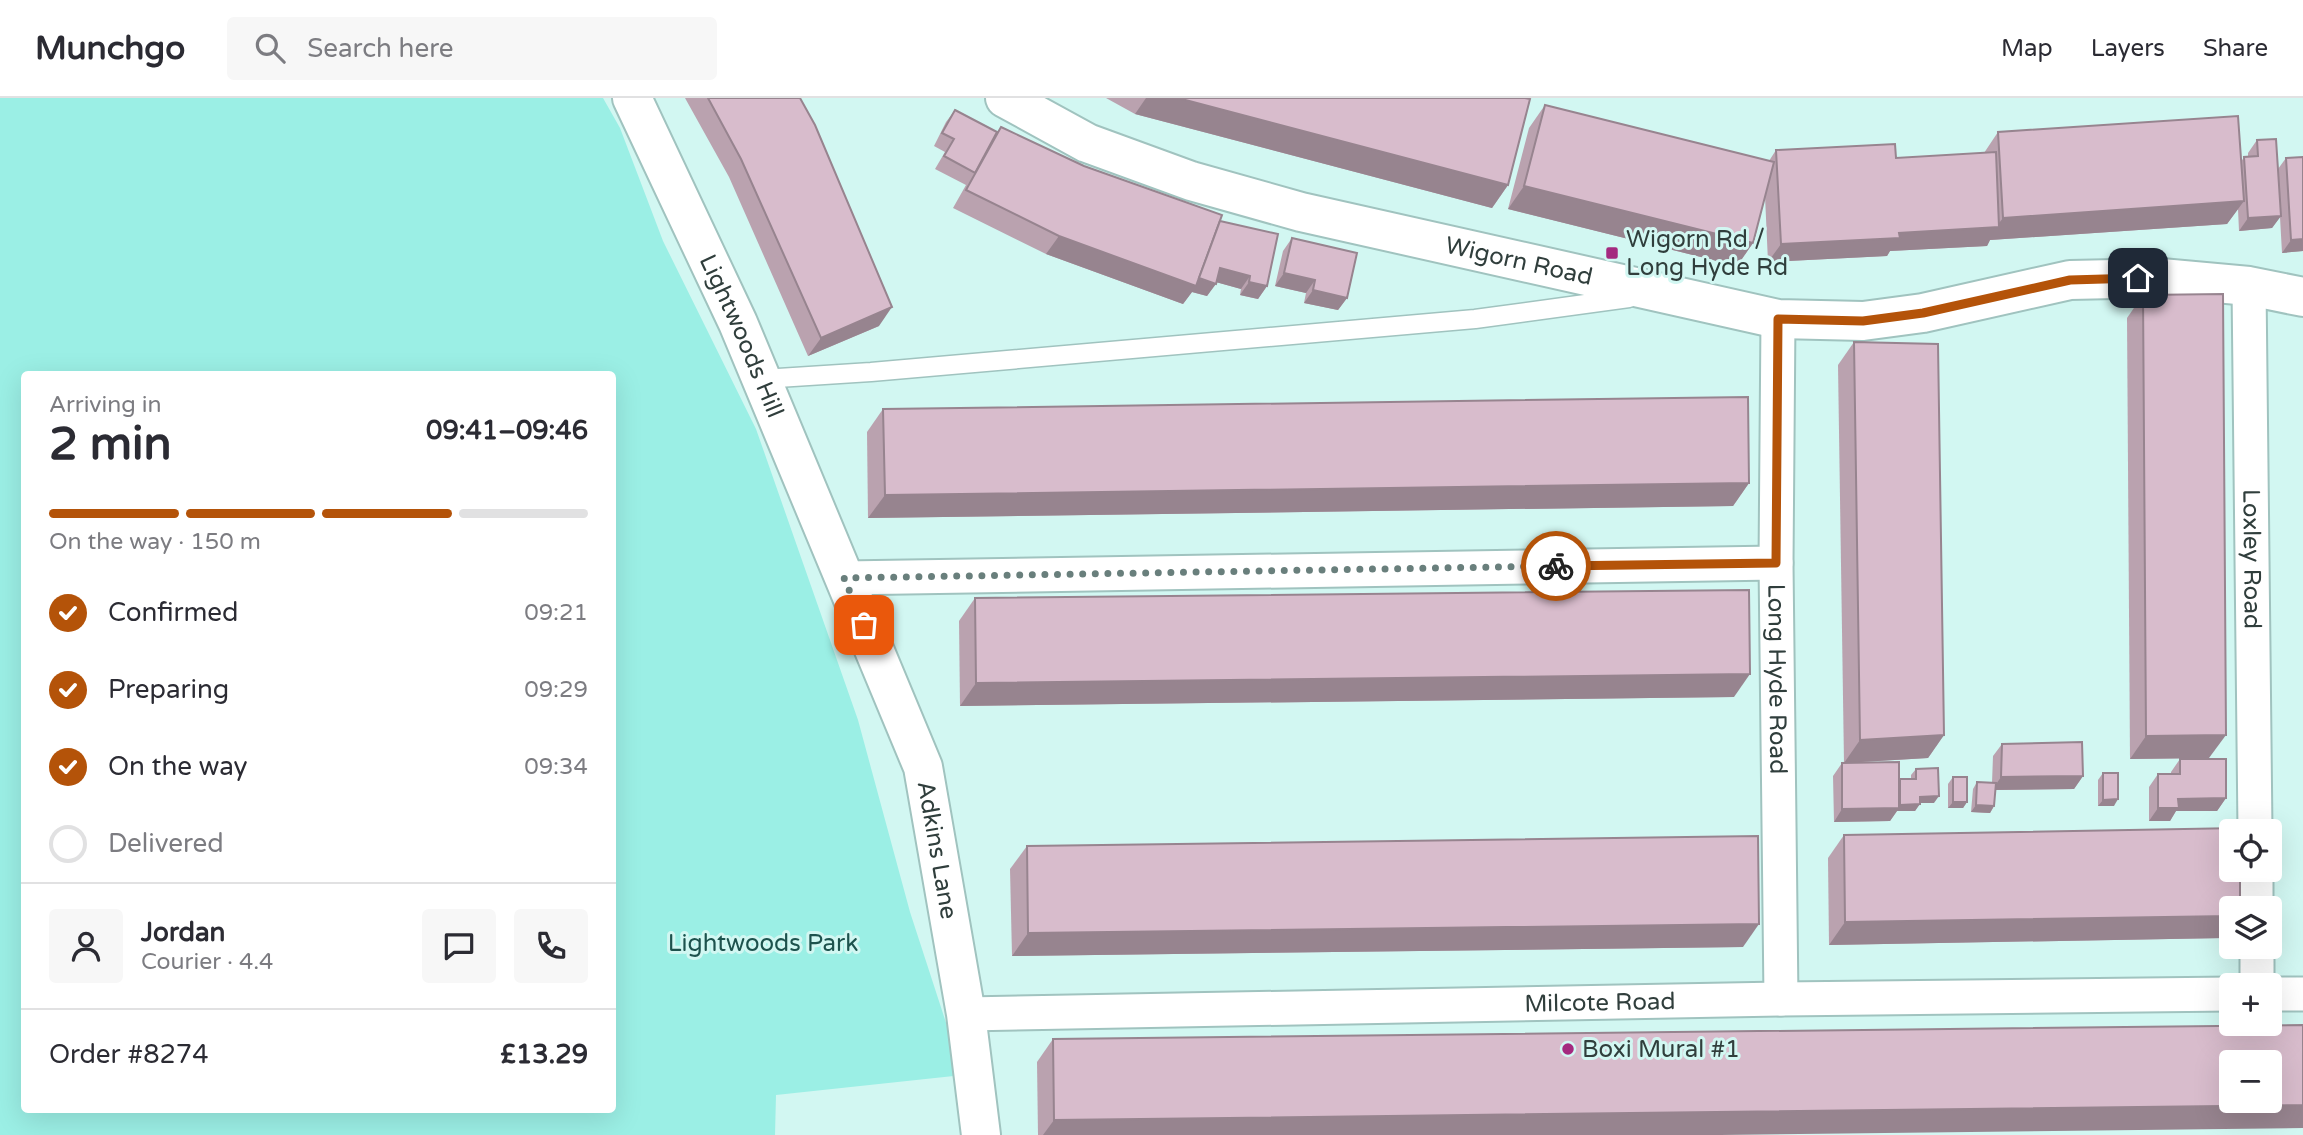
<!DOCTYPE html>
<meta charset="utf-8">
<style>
:root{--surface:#fff;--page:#f7f7f7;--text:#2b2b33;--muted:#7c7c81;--line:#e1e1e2;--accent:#b45309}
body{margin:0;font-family:"Varela Round",sans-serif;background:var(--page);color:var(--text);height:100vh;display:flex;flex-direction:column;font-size:26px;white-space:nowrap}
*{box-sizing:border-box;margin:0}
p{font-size:23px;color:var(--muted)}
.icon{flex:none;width:38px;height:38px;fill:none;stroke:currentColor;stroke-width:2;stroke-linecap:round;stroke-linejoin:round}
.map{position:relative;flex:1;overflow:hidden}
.side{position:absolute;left:21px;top:273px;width:595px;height:742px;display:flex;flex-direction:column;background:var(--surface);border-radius:7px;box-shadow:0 7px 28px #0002}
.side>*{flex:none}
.buttons{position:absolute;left:2219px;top:721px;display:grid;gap:14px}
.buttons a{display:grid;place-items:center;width:63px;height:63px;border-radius:7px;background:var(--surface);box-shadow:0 7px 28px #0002;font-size:35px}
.pin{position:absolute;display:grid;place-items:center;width:60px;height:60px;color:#fff;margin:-30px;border-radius:14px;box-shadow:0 4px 10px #0006}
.courier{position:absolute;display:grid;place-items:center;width:70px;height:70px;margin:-35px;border:5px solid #b45309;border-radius:50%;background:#fff;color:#222;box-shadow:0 2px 9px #0007}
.overview em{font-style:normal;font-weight:700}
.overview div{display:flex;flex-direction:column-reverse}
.overview{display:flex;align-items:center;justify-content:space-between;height:119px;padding:0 28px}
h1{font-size:46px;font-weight:700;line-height:52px}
.bar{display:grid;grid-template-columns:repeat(4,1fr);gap:10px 7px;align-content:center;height:84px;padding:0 28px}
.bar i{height:9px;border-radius:5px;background:var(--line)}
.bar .active{background:var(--accent)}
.bar p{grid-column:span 4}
.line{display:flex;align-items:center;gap:18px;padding:0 28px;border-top:2px solid var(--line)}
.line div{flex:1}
.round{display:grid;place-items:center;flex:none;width:74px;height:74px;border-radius:7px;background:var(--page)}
ol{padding:0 28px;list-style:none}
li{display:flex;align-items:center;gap:21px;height:77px}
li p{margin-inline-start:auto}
li .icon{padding:7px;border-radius:50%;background:var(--accent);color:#fff;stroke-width:4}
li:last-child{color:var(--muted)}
li i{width:38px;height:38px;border:4px solid var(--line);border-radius:50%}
header{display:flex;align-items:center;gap:42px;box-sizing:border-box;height:98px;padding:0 35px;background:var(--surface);border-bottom:2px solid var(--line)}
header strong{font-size:33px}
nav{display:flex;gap:38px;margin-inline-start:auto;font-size:24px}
.search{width:490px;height:63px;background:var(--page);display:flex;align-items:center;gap:18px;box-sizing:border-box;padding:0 24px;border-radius:7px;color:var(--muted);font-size:26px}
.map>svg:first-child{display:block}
.park{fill:#9befe5;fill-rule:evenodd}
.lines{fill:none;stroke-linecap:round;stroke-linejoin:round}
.lane-casing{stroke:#a0c3bf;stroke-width:21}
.street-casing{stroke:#a0c3bf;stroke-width:37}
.secondary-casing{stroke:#a0c3bf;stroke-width:42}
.lane{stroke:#fff;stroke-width:18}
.street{stroke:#fff;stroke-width:33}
.secondary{stroke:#fff;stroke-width:38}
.wall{fill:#baa2af}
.shaded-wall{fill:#97848f}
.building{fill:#d8bccc;stroke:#97848f;stroke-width:2;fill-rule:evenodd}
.done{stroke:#697f7c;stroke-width:7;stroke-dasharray:0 12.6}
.route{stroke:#b45309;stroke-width:9}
.poi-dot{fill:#a42a7f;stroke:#d2f7f2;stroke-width:2.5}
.labels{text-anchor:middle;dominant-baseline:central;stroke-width:6;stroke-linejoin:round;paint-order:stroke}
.poi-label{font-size:24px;fill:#303e3c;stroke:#d2f7f2;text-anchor:start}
.street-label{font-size:24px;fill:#303e3c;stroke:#d2f7f2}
.park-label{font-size:24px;fill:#1d524d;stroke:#d2f7f2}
</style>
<header>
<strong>Munchgo</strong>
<div class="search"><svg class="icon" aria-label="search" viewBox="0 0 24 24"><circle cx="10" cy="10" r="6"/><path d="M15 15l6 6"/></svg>Search here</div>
<nav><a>Map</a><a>Layers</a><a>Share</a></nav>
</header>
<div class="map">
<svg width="2303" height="1037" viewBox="0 0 2303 1037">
<rect width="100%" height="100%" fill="#d2f7f2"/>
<path class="park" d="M0 0H603L620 30 663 143 756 331 858 622 910 814 963 977 776 997 775 1037H0ZM24 276H612V1012H24Z"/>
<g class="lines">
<defs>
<polyline id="lane" points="762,281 871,274 1475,221 1629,200"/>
<g id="street">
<path id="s1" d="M2249 188 2255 733"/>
<path id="s2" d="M1778 221 1776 465 1781 901"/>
<polyline points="844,480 1776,465"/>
<polyline points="2256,772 2256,810"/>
<polyline points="2257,849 2257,887"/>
<polyline points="2270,896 2303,896"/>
<path id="s3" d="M966 916 1781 901 2231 896"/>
</g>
<g id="secondary">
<path id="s4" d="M632 0 738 225 923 669 966 916 981 1037"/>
<path id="s5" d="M1005 0 1087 45 1191 83 1301 114 1778 221 1863 223 1923 215 2070 182 2161 180 2249 188 2303 199"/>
</g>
</defs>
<use href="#lane" class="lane-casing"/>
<use href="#street" class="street-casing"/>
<use href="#secondary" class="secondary-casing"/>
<use href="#lane" class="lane"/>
<use href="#street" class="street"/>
<use href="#secondary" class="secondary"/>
</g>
<g class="wall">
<polygon points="685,0 800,0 879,228 808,258 729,79"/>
<polygon points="1106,0 1525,0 1508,87 1492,110 1135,16"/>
<polygon points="1545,7 1769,63 1776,52 1896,60 1984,55 1998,34 2241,64 2244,59 2248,59 2248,55 2257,42 2278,71 2286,60 2303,153 2282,155 2280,119 2272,130 2239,133 2238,111 2227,126 1990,142 1987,148 1890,153 1887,158 1768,164 1765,98 1753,145 1737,168 1508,111 1529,30"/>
<polygon points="955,12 997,34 1001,29 1084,68 1220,123 1267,188 1258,201 1240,197 1241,191 1216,184 1207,198 1192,194 1183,206 1046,156 953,110 966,87 935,71 945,54 934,48 946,24"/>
<polygon points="1292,140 1347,200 1338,212 1304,205 1306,195 1275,188 1283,153"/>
<polygon points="2143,197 2209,660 2130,661 2127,220"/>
<polygon points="1854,244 1944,637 1928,660 1844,665 1838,267"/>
<polygon points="883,311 1749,385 1733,408 868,420 867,334"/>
<polygon points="975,500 1734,599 960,608 959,523"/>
<polygon points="2002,646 2083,678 2074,691 1995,692 1994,708 1990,715 1971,714 1973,691 1977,684 1992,685 1993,658"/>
<polygon points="2180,661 2226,700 2217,713 2176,713 2170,723 2149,723 2149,689 2158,676 2171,676 2171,674"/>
<polygon points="1842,665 1899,683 1900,681 1911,681 1911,677 1916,671 1934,705 1920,705 1915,713 1897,713 1890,723 1834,724 1833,678"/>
<polygon points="2103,675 2114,708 2098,708 2098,682"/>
<polygon points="1953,679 1967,704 1963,710 1948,710 1948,686"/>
<polygon points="1844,737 2224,840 1829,847 1828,760"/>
<polygon points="1027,748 1743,849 1012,858 1010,771"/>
<polygon points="1053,941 1720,1037 1038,1037 1037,964"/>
</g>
<g class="shaded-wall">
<polygon points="1146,0 1178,0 1508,87 1492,110 1135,16"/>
<polygon points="1524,88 1753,145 1737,168 1508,111"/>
<polygon points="2244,103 2227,126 1990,142 1987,148 1890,153 1887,158 1768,164 1781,146 1899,135 1996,129 2003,120"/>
<polygon points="2281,118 2272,130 2239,133 2248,120"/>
<polygon points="1059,138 1197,180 1216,186 1207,198 1192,194 1183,206 1046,156"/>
<polygon points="2303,141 2303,153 2282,155 2291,142"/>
<polygon points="1220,170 1250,178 1241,191 1212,183"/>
<polygon points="1284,175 1315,182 1306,195 1275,188"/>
<polygon points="1249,184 1267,188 1258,201 1240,197"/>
<polygon points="1313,192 1347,200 1338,212 1304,205"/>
<polygon points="892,209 879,228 808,258 821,240"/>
<polygon points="1749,385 1733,408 868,420 885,397"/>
<polygon points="1750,576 1734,599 960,608 976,585"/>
<polygon points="1944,637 1928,660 1844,665 1860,642"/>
<polygon points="2226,637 2209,660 2130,661 2146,638"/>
<polygon points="2083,678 2074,691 1992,692 2001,679"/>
<polygon points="1939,698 1934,705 1916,705 1920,699"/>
<polygon points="2226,700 2217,713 2176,713 2170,723 2149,723 2158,710 2178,701"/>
<polygon points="2118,701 2114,708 2098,708 2103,702"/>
<polygon points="1953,704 1967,704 1963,710 1948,710"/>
<polygon points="1920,706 1915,713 1897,713 1890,723 1834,724 1842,711 1898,710 1900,707"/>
<polygon points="1976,707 1994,708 1990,715 1971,714"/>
<polygon points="2231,818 2231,831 2224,840 1829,847 1845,824"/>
<polygon points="1759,826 1743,849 1012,858 1028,835"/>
<polygon points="2303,1007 2303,1030 1720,1037 1043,1037 1054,1022"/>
</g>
<g class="building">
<polygon points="708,0 800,0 815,27 892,209 821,240 741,61"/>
<polygon points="1178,0 1525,0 1530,1 1508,87"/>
<polygon points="1545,7 1774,64 1753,145 1524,88"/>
<polygon points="955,12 997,34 975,75 944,58 954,41 942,35"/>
<polygon points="2238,18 2244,103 2003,120 1998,34"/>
<polygon points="1001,29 1084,68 1222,117 1196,188 1059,138 966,92"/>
<polygon points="2276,41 2281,118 2248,120 2244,59 2258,58 2257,42"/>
<polygon points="1895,46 1896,60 1996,54 1999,129 1899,135 1900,140 1781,146 1776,52"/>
<polygon points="2303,59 2303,141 2291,142 2286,60"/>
<polygon points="1220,123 1278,136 1267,188 1249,184 1250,178 1220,170 1216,186 1199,180"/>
<polygon points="1292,140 1357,155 1347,200 1313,192 1315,182 1284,175"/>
<polygon points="2223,196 2226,637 2146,638 2143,197"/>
<polygon points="1854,244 1938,246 1944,637 1860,642"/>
<polygon points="1748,299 1749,385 885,397 883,311"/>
<polygon points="1749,492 1750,576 976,585 975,500"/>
<polygon points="2082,644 2083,678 2001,679 2002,646"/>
<polygon points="2180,661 2226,661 2226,700 2178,701 2179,710 2158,710 2158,676 2180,676"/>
<polygon points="1899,664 1899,710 1842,711 1842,665"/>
<polygon points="1938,670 1939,698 1920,699 1920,706 1900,707 1900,681 1916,681 1916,671"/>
<polygon points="2103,675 2118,675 2118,701 2103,702"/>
<rect x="1953" y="679" width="14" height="25"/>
<polygon points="1977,684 1996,685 1994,708 1976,707"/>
<polygon points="2239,730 2239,733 2231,733 2231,772 2240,772 2240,810 2231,810 2231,818 1845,824 1844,737"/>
<polygon points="1758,738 1759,826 1028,835 1027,748"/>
<path d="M2303 927V1007L1054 1022 1053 941ZM2231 964H2270V1003H2231Z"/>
</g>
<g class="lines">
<polyline class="done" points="864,527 844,480 1556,468"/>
<polyline class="route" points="1556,468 1776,465 1778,221 1863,223 1923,215 2070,182 2138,180"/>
</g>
<g class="poi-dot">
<rect x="1605" y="148" width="14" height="14" rx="3.5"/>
<circle cx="1568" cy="951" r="7"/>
</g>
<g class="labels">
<g class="poi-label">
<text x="1626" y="141">Wigorn Rd /<tspan x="1626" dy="28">Long Hyde Rd</tspan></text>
<text x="1582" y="951">Boxi Mural #1</text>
</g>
<g class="street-label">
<text stroke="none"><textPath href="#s5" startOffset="542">Wigorn Road</textPath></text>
<text stroke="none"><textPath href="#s4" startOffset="262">Lightwoods Hill</textPath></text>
<text stroke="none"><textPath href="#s1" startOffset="273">Loxley Road</textPath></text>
<text stroke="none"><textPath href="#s2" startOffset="360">Long Hyde Road</textPath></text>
<text stroke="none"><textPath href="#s4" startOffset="814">Adkins Lane</textPath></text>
<text stroke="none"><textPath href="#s3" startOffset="634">Milcote Road</textPath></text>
</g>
<g class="park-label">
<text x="763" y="845">Lightwoods Park</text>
</g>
</g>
</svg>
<div class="buttons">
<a><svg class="icon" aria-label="locate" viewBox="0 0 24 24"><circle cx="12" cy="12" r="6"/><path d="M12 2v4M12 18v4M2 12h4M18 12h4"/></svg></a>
<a><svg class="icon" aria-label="layers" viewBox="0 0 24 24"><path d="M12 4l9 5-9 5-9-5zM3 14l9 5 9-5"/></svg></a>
<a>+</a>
<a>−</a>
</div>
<div class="pin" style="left:864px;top:527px;background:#ea580c"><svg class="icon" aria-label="bag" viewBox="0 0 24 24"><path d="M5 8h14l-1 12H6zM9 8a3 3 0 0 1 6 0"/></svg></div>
<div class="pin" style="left:2138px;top:180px;background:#1f2937"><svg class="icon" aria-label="home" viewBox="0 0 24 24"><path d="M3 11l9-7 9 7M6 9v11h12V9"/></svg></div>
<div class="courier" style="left:1556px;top:468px"><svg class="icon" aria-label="bike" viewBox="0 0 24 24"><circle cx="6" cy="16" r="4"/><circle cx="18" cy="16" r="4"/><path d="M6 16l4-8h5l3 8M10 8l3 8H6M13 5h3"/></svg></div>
<section class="side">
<div class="overview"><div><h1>2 min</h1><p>Arriving in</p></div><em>09:41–09:46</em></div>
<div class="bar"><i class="active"></i><i class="active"></i><i class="active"></i><i></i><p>On the way · 150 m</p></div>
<ol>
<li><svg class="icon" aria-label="check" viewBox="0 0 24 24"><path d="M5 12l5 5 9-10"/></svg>Confirmed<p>09:21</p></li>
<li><svg class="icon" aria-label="check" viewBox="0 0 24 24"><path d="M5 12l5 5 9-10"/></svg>Preparing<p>09:29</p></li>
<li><svg class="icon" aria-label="check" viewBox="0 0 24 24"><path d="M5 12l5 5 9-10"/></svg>On the way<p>09:34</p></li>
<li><i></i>Delivered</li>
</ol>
<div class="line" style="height:126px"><a class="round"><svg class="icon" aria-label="person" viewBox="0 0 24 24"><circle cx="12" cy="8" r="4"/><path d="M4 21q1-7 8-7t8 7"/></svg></a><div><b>Jordan</b><p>Courier · 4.4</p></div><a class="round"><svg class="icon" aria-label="chat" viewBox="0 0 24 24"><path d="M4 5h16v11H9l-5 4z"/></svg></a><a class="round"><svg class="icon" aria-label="phone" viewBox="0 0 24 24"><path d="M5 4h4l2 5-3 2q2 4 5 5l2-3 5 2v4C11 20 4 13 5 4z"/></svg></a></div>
<div class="line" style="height:91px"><div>Order #8274</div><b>£13.29</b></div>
</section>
</div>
